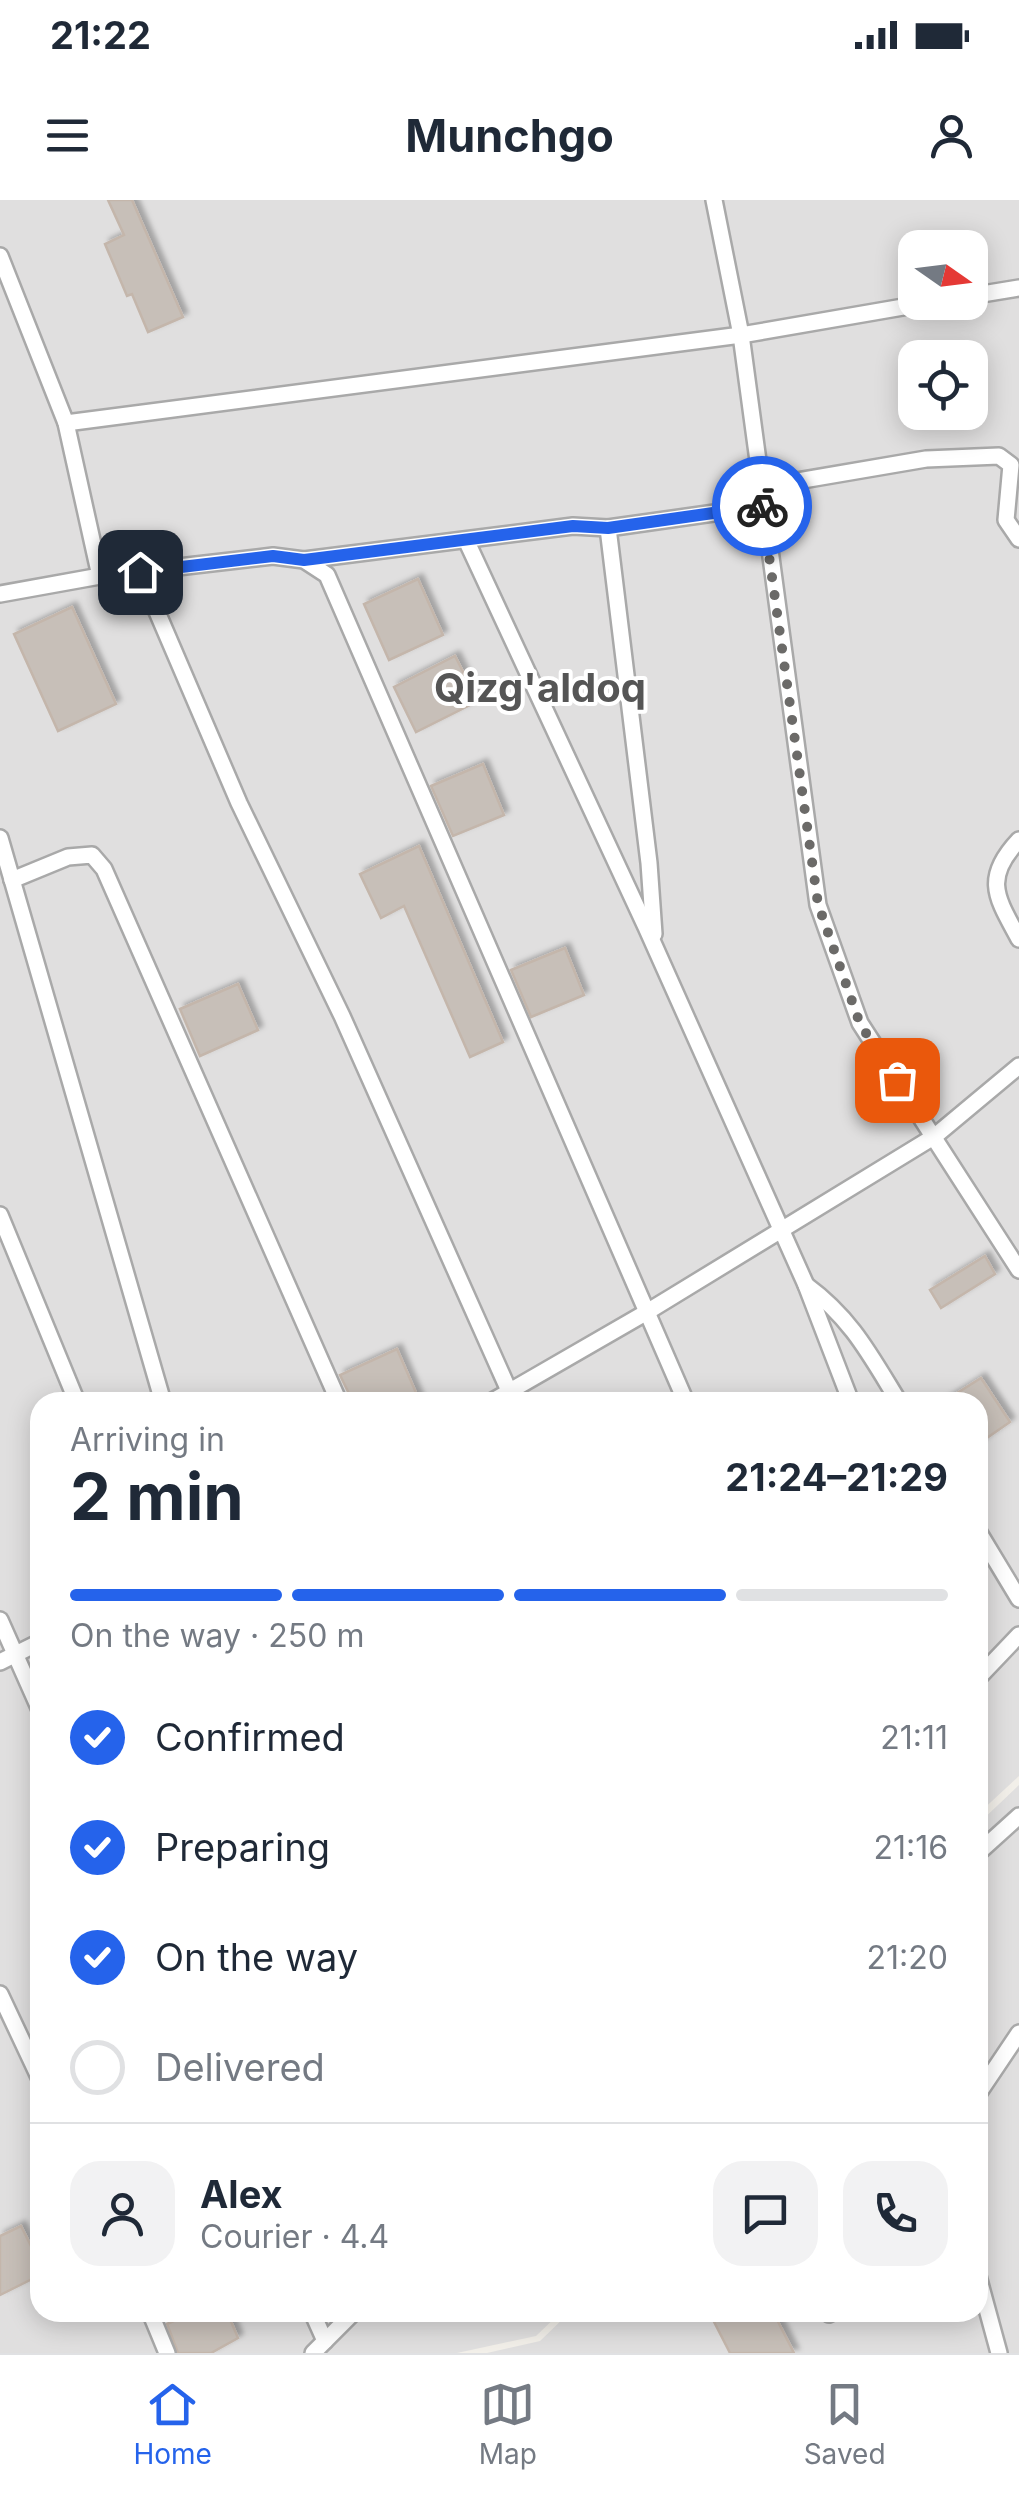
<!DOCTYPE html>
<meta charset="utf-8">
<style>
:root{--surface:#fff;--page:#f2f2f3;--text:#1f2937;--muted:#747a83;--line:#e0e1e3;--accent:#2563eb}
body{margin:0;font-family:Inter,sans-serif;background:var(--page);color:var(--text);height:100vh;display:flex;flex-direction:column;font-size:38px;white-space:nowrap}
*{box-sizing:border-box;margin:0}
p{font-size:32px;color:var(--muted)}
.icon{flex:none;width:55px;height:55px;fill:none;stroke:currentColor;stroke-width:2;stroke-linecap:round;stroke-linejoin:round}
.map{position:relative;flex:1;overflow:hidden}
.details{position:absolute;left:30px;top:1192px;width:958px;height:930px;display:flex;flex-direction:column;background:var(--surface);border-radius:30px;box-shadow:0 5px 25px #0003}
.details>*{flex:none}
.needle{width:65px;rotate:104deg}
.fabs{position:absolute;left:898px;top:30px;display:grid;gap:20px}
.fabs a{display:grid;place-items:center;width:90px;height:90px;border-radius:20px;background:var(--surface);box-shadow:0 5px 25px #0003;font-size:50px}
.pin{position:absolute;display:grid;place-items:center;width:85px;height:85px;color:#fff;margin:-42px;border-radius:20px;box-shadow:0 5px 15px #0006}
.courier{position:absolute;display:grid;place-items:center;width:100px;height:100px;margin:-50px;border:8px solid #2563eb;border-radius:50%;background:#fff;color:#222;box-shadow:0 2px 12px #0007}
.summary em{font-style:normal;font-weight:700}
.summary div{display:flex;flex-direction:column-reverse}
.summary{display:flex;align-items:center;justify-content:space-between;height:170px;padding:0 40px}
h1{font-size:65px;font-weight:700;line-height:75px}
.bar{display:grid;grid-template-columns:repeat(4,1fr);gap:15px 10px;align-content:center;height:120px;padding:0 40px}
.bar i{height:12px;border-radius:8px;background:var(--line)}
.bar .selected{background:var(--accent)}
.bar p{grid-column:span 4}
.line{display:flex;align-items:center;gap:25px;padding:0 40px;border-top:2px solid var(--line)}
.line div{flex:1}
.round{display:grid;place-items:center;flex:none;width:105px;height:105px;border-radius:30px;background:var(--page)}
ol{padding:0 40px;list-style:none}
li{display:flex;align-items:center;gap:30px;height:110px}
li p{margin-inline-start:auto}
li .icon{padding:10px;border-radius:50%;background:var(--accent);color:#fff;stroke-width:4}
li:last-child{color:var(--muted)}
li i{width:55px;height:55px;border:5px solid var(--line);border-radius:50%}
.status{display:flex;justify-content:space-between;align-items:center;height:70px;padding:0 50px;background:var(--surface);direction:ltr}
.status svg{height:28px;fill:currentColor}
header{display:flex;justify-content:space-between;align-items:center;height:130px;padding:0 40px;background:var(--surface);font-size:45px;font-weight:700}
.tabs{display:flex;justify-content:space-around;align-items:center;height:140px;border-top:2px solid var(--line);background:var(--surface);font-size:28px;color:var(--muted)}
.tabs a{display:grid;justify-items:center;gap:5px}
.tabs .selected{color:var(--accent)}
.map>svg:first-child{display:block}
.residential{fill:#e0dfdf;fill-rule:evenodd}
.building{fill:#c7bfb8;stroke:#c4b6ab;stroke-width:2.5;filter:url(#shadow)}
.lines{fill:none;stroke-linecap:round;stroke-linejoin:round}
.minor-casing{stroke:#a9a9a9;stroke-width:20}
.minor{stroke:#fff;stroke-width:15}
.done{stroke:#6b6a68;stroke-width:10;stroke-dasharray:0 18}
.route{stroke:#2563eb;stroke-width:12}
.labels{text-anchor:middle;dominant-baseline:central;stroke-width:8;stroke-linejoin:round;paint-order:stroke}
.quarter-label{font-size:40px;font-weight:bold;fill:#555;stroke:#fff}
</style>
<div class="status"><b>21:22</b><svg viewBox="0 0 49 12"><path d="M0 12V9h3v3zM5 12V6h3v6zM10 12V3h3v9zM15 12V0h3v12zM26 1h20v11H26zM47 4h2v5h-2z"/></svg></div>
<header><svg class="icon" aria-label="menu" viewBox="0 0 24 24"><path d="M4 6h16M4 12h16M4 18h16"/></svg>Munchgo<svg class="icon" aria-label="person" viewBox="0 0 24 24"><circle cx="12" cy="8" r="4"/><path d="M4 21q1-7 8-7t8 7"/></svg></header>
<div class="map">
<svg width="1019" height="2153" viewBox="0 0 1019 2153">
<defs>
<filter id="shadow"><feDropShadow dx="4.5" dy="-4.5" stdDeviation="2.5" flood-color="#0004"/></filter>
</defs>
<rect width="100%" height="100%" fill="#f2efe9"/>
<g class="residential">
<path d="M0 0H1019V1576L978 1614V1202H40V2112L560 2113 536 2136 457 2153H0ZM915 48H970V102H915ZM915 158H970V212H915Z"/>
<polygon points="1019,1585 1019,2153 487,2153 540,2141 569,2113 978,2112 978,1624"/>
</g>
<g class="building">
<polygon points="108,0 132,0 183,117 148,132 132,94 127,96 105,44 124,35"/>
<polygon points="418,379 443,435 389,460 364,404"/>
<polygon points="72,407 116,504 58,531 14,434"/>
<polygon points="455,456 478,501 416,532 394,487"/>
<polygon points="483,564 504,615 453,636 431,586"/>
<polygon points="419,646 503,842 470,857 404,706 381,718 360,674"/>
<polygon points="565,748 584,795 531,817 511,770"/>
<polygon points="238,784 258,830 200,856 180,809"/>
<polygon points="985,1056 995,1074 941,1108 930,1090"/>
<polygon points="397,1149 420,1202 353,1202 340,1175"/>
<polygon points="981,1178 1010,1222 978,1244 978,1202 943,1202"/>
<polygon points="21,2026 40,2064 40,2075 0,2095 0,2036"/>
<polygon points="193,2112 227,2112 238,2138 211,2153 178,2153 167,2124"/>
<polygon points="709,2112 773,2112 794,2153 730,2153"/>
</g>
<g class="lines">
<defs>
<g id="minor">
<polyline points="714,0 741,135 818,705 860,823 1019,1070"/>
<polyline points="0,56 66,223 100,376 273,356 304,360 327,375 686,1202"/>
<polyline points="970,96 1019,88"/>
<polyline points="66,223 741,135 932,102"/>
<polyline points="762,287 926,259 999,256 1011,265 1006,320 1019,339"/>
<polyline points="467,342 646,727 806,1085 851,1202"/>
<polyline points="304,360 573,326 608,328"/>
<polyline points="140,372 239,603 342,816 514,1202"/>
<polyline points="0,394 100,376"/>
<polyline points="0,638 163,1202"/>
<path d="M1019 640C982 679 997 698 1019 739"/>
<polyline points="12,680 68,657 92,655 104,669 339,1202"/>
<polyline points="654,734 649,663 608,328 764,306"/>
<polyline points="0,1015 77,1202"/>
<path d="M806 1085C852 1119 870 1155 899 1202"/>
<polyline points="491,1202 647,1112 935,936 1019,866"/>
<polyline points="978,1331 1019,1399"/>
<polyline points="0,1420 40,1510"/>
<polyline points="0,1462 40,1442"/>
<polyline points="978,1478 1019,1435"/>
<polyline points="978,1653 1019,1616"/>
<polyline points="0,1794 40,1879"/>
<polyline points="978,1894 1019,1833"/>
<polyline points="978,2076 999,2153"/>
<polyline points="150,2112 167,2153"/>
<polyline points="312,2112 325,2141"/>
<polyline points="829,2114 830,2112"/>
<polyline points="313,2153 354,2112"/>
</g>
</defs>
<use href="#minor" class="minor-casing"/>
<use href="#minor" class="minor"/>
</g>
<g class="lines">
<polyline class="done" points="762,306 818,704 860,824 897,880"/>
<polyline class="route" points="140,372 273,356 304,360 573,326 608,328 762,306"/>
</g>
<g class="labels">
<g class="quarter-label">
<text x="540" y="487">Qizg'aldoq</text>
</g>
</g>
</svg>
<div class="fabs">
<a><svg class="needle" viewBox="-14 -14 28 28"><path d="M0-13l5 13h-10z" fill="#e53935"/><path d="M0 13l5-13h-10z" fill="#747a83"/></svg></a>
<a><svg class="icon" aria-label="locate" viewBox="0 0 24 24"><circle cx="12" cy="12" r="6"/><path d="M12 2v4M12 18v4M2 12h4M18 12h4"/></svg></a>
</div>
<div class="pin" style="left:897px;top:880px;background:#ea580c"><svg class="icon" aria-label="bag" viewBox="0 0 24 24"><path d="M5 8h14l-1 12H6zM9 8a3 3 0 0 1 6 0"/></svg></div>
<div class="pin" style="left:140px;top:372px;background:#1f2937"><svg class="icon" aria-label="home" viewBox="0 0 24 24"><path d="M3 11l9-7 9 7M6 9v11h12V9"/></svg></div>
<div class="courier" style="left:762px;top:306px"><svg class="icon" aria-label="bike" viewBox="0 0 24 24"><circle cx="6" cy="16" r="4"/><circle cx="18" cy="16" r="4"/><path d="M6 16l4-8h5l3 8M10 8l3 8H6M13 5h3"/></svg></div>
<section class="details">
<div class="summary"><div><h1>2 min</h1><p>Arriving in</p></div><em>21:24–21:29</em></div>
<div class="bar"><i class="selected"></i><i class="selected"></i><i class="selected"></i><i></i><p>On the way · 250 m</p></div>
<ol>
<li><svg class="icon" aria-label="check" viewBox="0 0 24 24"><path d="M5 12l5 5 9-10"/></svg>Confirmed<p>21:11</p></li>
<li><svg class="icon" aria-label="check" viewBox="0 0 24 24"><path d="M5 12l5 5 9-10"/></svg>Preparing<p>21:16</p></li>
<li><svg class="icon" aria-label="check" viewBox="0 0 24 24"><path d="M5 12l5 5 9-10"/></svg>On the way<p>21:20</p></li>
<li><i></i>Delivered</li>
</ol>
<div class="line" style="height:180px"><a class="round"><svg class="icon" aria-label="person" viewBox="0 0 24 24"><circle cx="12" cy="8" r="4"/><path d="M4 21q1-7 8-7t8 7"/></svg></a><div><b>Alex</b><p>Courier · 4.4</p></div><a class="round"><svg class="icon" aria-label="chat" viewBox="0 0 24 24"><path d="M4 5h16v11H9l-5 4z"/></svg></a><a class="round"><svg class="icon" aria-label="phone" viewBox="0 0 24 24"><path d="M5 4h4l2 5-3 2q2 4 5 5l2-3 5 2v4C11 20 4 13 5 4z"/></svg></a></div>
</section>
</div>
<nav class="tabs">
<a class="selected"><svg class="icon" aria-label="home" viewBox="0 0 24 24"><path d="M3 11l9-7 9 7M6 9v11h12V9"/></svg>Home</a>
<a><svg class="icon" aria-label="map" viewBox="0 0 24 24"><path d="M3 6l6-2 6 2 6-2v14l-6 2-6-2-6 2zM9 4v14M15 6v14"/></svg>Map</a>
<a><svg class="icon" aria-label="saved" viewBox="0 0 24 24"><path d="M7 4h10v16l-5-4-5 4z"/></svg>Saved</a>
</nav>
